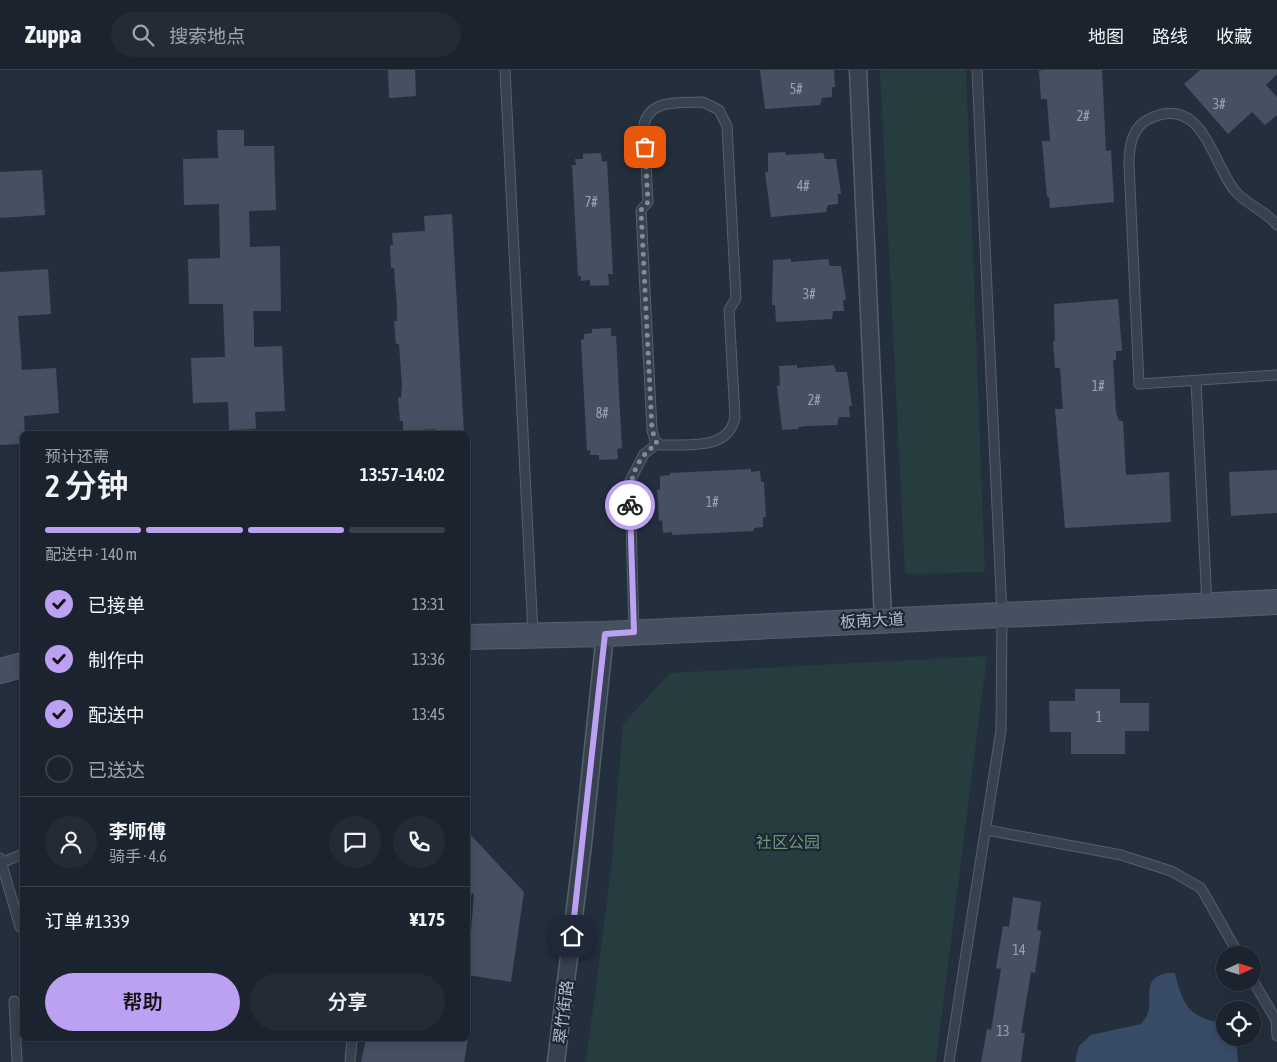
<!DOCTYPE html>
<html lang="zh">
<meta charset="utf-8">
<style>
:root{--surface:#1b232e;--page:#242b36;--text:#f1f3f6;--muted:#a0a4aa;--line:#39404a;--accent:#bca0f2}
body{margin:0;font-family:"Asap Condensed","Noto Sans SC",sans-serif;background:var(--page);color:var(--text);height:100vh;display:flex;flex-direction:column;font-size:19px;white-space:nowrap}
*{box-sizing:border-box;margin:0}
p{font-size:16px;color:var(--muted)}
.icon{flex:none;width:28px;height:28px;fill:none;stroke:currentColor;stroke-width:2;stroke-linecap:round;stroke-linejoin:round}
.map{position:relative;flex:1;overflow:hidden}
.drawer{position:absolute;left:20px;top:361px;width:450px;height:610px;display:flex;flex-direction:column;background:var(--surface);border-radius:8px;box-shadow:0 2px 12px #0003,0 0 0 1px var(--line)}
.drawer>*{flex:none}
.needle{width:32px;rotate:86deg}
.buttons{position:absolute;left:1216px;top:876px;display:grid;gap:10px}
.buttons a{display:grid;place-items:center;width:45px;height:45px;border-radius:50%;background:var(--surface);box-shadow:0 2px 12px #0003,0 0 0 1px var(--line);font-size:25px}
.pin{position:absolute;display:grid;place-items:center;width:42px;height:42px;color:#fff;margin:-21px;border-radius:10px;box-shadow:0 2px 8px #0006}
.courier{position:absolute;display:grid;place-items:center;width:50px;height:50px;margin:-25px;border:4px solid #bca0f2;border-radius:50%;background:#fff;color:#222;box-shadow:0 1px 6px #0007}
.headline em{font-style:normal;font-weight:600}
.headline div{display:flex;flex-direction:column-reverse}
.headline{display:flex;align-items:center;justify-content:space-between;height:85px;padding:0 25px}
h1{font-size:32px;font-weight:600;line-height:38px}
.bar{display:grid;grid-template-columns:repeat(4,1fr);gap:8px 5px;align-content:center;height:60px;padding:0 25px}
.bar i{height:6px;border-radius:4px;background:var(--line)}
.bar .current{background:var(--accent)}
.bar p{grid-column:span 4}
.line{display:flex;align-items:center;gap:12px;padding:0 25px;border-top:1px solid var(--line)}
.line div{flex:1}
.round{display:grid;place-items:center;flex:none;width:52px;height:52px;border-radius:26px;background:var(--page)}
ol{padding:0 25px;list-style:none}
li{display:flex;align-items:center;gap:15px;height:55px}
li p{margin-inline-start:auto}
li .icon{padding:5px;border-radius:50%;background:var(--accent);color:#111;stroke-width:4}
li:last-child{color:var(--muted)}
li i{width:28px;height:28px;border:2px solid var(--line);border-radius:50%}
.action{display:flex;gap:10px;margin-top:auto;padding:10px 25px}
.action a{flex:1;height:58px;border-radius:30px;background:var(--accent);color:#111;font-size:20px;font-weight:600;line-height:58px;text-align:center}
.action a+a{background:var(--page);color:var(--text)}
header{display:flex;align-items:center;gap:30px;box-sizing:border-box;height:70px;padding:0 25px;background:var(--surface);border-bottom:1px solid var(--line)}
header strong{font-size:24px}
nav{display:flex;gap:28px;margin-inline-start:auto;font-size:18px}
.search{width:350px;height:45px;background:var(--page);display:flex;align-items:center;gap:12px;box-sizing:border-box;padding:0 18px;border-radius:28px;color:var(--muted);font-size:19px}
.map>svg:first-child{display:block}
.green{fill:#263c3f}
.water{fill:#394c67}
.building{fill:#455162}
.lines{fill:none;stroke-linecap:round;stroke-linejoin:round}
.lane-casing{stroke:#565f6c;stroke-width:11}
.street-casing{stroke:#565f6c;stroke-width:19}
.secondary-casing{stroke:#565f6c;stroke-width:26}
.lane{stroke:#38414e;stroke-width:9}
.street{stroke:#38414e;stroke-width:16}
.secondary{stroke:#465061;stroke-width:24}
.done{stroke:#828b98;stroke-width:5;stroke-dasharray:0 9}
.route{stroke:#bca0f2;stroke-width:6}
.labels{text-anchor:middle;dominant-baseline:central;stroke-width:4.5;stroke-linejoin:round;paint-order:stroke}
.number-label{font-size:14px;fill:#98a1af}
.street-label{font-size:16px;fill:#b4bcc9;stroke:#1d2633}
.park-label{font-size:16px;fill:#6b9a76;stroke:#1d2633}
</style>
<header>
<strong>Zuppa</strong>
<div class="search"><svg class="icon" aria-label="search" viewBox="0 0 24 24"><circle cx="10" cy="10" r="6"/><path d="M15 15l6 6"/></svg>搜索地点</div>
<nav><a>地图</a><a>路线</a><a>收藏</a></nav>
</header>
<div class="map">
<svg width="1277" height="992" viewBox="0 0 1277 992">
<rect width="100%" height="100%" fill="#242f3e"/>
<g class="green">
<polygon points="880,0 966,0 985,502 905,504"/>
<polygon points="987,586 936,992 586,992 611,801 623,654 670,603"/>
</g>
<path class="water" d="M1167 903H1175C1179 920 1184 940 1201 947 1208 951 1217 951 1225 954V968H1236L1238 992H1075L1079 976 1091 965 1141 954C1143 951 1147 947 1148 943 1153 925 1141 909 1167 903Z"/>
<g class="building">
<polygon points="388,0 415,0 416,26 389,28"/>
<polygon points="760,0 834,0 835,17 832,17 832,27 822,28 820,35 765,39"/>
<polygon points="1043,0 1102,0 1106,81 1111,80 1114,132 1050,138 1049,127 1047,127 1042,71 1050,71 1047,29 1041,29 1039,1"/>
<polygon points="1200,0 1277,0 1277,4 1266,15 1277,27 1277,45 1265,55 1252,42 1228,64 1184,14"/>
<polygon points="217,60 244,60 244,76 274,76 276,140 249,141 250,177 280,176 281,241 253,241 254,259 254,277 282,276 285,341 255,342 256,359 229,360 228,332 193,333 191,288 225,287 223,234 189,234 188,189 220,188 219,134 184,135 183,89 218,88"/>
<polygon points="785,82 786,85 823,83 825,89 836,89 841,124 838,124 838,134 828,135 826,142 771,147 765,102 768,102 768,83"/>
<polygon points="601,83 602,92 607,91 613,204 608,204 609,215 590,216 590,210 581,211 581,206 578,206 572,95 576,95 575,89 583,89 583,84"/>
<polygon points="42,100 45,145 0,148 0,102"/>
<polygon points="452,144 464,364 436,364 435,359 403,361 403,351 400,351 398,327 401,328 402,315 399,274 396,274 394,251 397,251 397,238 394,198 391,198 390,175 393,175 392,163 425,161 424,146"/>
<polygon points="791,189 791,192 828,189 830,196 841,196 846,230 843,230 844,241 833,241 832,249 776,252 775,235 772,235 773,190"/>
<polygon points="48,199 51,244 18,246 22,300 56,298 59,343 24,346 25,364 22,364 22,374 0,375 0,202"/>
<polygon points="1118,229 1122,281 1116,281 1116,290 1113,290 1116,342 1119,351 1123,351 1126,405 1169,402 1171,452 1065,458 1055,339 1063,339 1060,298 1055,298 1053,271 1055,271 1054,234"/>
<polygon points="611,258 611,266 616,266 622,378 617,379 618,389 599,390 599,385 590,385 590,380 587,381 581,270 584,269 584,264 592,263 592,259"/>
<polygon points="797,295 797,298 834,295 836,302 847,302 852,336 849,336 850,347 839,347 837,355 807,356 798,357 798,359 782,360 777,316 780,315 779,296"/>
<polygon points="751,399 751,402 760,401 761,412 764,412 766,447 763,447 763,457 754,458 754,461 672,465 672,462 663,463 662,450 659,451 657,420 660,419 660,406 670,405 670,403"/>
<polygon points="1277,400 1277,443 1231,446 1229,402"/>
<polygon points="1075,619 1120,619 1120,633 1149,633 1149,661 1125,661 1125,684 1071,684 1071,662 1050,662 1049,631 1075,631"/>
<polygon points="468,762 524,822 511,912 468,905 474,822 468,829"/>
<polygon points="1013,827 1041,832 1037,860 1041,861 1035,903 1031,902 1021,963 1025,963 1021,992 981,992 987,959 991,960 1001,899 996,898 1003,856 1009,857"/>
<polygon points="366,969 468,969 464,992 361,992"/>
</g>
<g class="lines">
<defs>
<g id="lane">
<polyline points="505,0 533,564"/>
<path d="M703 32 719 40 727 56 736 228 729 240 735 347C729 381 688 374 661 375L655 371 652 360 641 140 648 132 644 54C651 28 681 33 703 32Z"/>
<path d="M1277 155C1266 141 1247 135 1235 121 1212 93 1203 25 1151 48 1132 56 1129 76 1129 94L1139 314 1277 305"/>
<polyline points="1196,311 1207,535"/>
<polyline points="634,562 630,411 644,384 657,374"/>
<polyline points="987,760 1121,785 1171,801 1201,818 1239,885"/>
<polyline points="0,788 20,857"/>
<polyline points="2,793 22,784"/>
<polyline points="1252,909 1276,950 1277,966"/>
<polyline points="14,931 17,992"/>
<polyline points="350,992 352,969"/>
<polyline points="949,992 1001,660 1002,545 977,0"/>
</g>
<g id="street">
<polyline points="858,0 883,549"/>
<polyline points="556,992 583,774 605,564"/>
</g>
<g id="secondary">
<polyline points="468,567 605,564 1277,532"/>
<polyline points="0,601 22,595"/>
</g>
</defs>
<use href="#lane" class="lane-casing"/>
<use href="#street" class="street-casing"/>
<use href="#secondary" class="secondary-casing"/>
<use href="#lane" class="lane"/>
<use href="#street" class="street"/>
<use href="#secondary" class="secondary"/>
</g>
<g class="lines">
<path class="done" d="M630 435C629 410 635 388 657 374L652 360 641 140 648 132 645 77"/>
<polyline class="route" points="572,866 605,564 634,562 630,435"/>
</g>
<g class="labels">
<g class="number-label">
<text x="796" y="19">5#</text>
<text x="1219" y="34">3#</text>
<text x="1083" y="46">2#</text>
<text x="803" y="116">4#</text>
<text x="591" y="132">7#</text>
<text x="809" y="224">3#</text>
<text x="1098" y="316">1#</text>
<text x="814" y="330">2#</text>
<text x="602" y="343">8#</text>
<text x="712" y="432">1#</text>
<text x="1099" y="647">1</text>
<text x="1019" y="880">14</text>
<text x="1003" y="961">13</text>
</g>
<g class="street-label">
<text transform="translate(872 550) rotate(-3)">板南大道</text>
<text transform="translate(563 942) rotate(-83)">翠竹街路</text>
</g>
<g class="park-label">
<text x="788" y="772">社区公园</text>
</g>
</g>
</svg>
<div class="buttons">
<a><svg class="needle" viewBox="-14 -14 28 28"><path d="M0-13l5 13h-10z" fill="#e53935"/><path d="M0 13l5-13h-10z" fill="#a0a4aa"/></svg></a>
<a><svg class="icon" aria-label="locate" viewBox="0 0 24 24"><circle cx="12" cy="12" r="6"/><path d="M12 2v4M12 18v4M2 12h4M18 12h4"/></svg></a>
</div>
<div class="pin" style="left:645px;top:77px;background:#ea580c"><svg class="icon" aria-label="bag" viewBox="0 0 24 24"><path d="M5 8h14l-1 12H6zM9 8a3 3 0 0 1 6 0"/></svg></div>
<div class="pin" style="left:572px;top:866px;background:#1f2937"><svg class="icon" aria-label="home" viewBox="0 0 24 24"><path d="M3 11l9-7 9 7M6 9v11h12V9"/></svg></div>
<div class="courier" style="left:630px;top:435px"><svg class="icon" aria-label="bike" viewBox="0 0 24 24"><circle cx="6" cy="16" r="4"/><circle cx="18" cy="16" r="4"/><path d="M6 16l4-8h5l3 8M10 8l3 8H6M13 5h3"/></svg></div>
<section class="drawer">
<div class="headline"><div><h1>2 分钟</h1><p>预计还需</p></div><em>13:57–14:02</em></div>
<div class="bar"><i class="current"></i><i class="current"></i><i class="current"></i><i></i><p>配送中 · 140 m</p></div>
<ol>
<li><svg class="icon" aria-label="check" viewBox="0 0 24 24"><path d="M5 12l5 5 9-10"/></svg>已接单<p>13:31</p></li>
<li><svg class="icon" aria-label="check" viewBox="0 0 24 24"><path d="M5 12l5 5 9-10"/></svg>制作中<p>13:36</p></li>
<li><svg class="icon" aria-label="check" viewBox="0 0 24 24"><path d="M5 12l5 5 9-10"/></svg>配送中<p>13:45</p></li>
<li><i></i>已送达</li>
</ol>
<div class="line" style="height:90px"><a class="round"><svg class="icon" aria-label="person" viewBox="0 0 24 24"><circle cx="12" cy="8" r="4"/><path d="M4 21q1-7 8-7t8 7"/></svg></a><div><b>李师傅</b><p>骑手 · 4.6</p></div><a class="round"><svg class="icon" aria-label="chat" viewBox="0 0 24 24"><path d="M4 5h16v11H9l-5 4z"/></svg></a><a class="round"><svg class="icon" aria-label="phone" viewBox="0 0 24 24"><path d="M5 4h4l2 5-3 2q2 4 5 5l2-3 5 2v4C11 20 4 13 5 4z"/></svg></a></div>
<div class="line" style="height:65px"><div>订单 #1339</div><b>¥175</b></div>
<div class="action"><a>帮助</a><a>分享</a></div>
</section>
</div>
